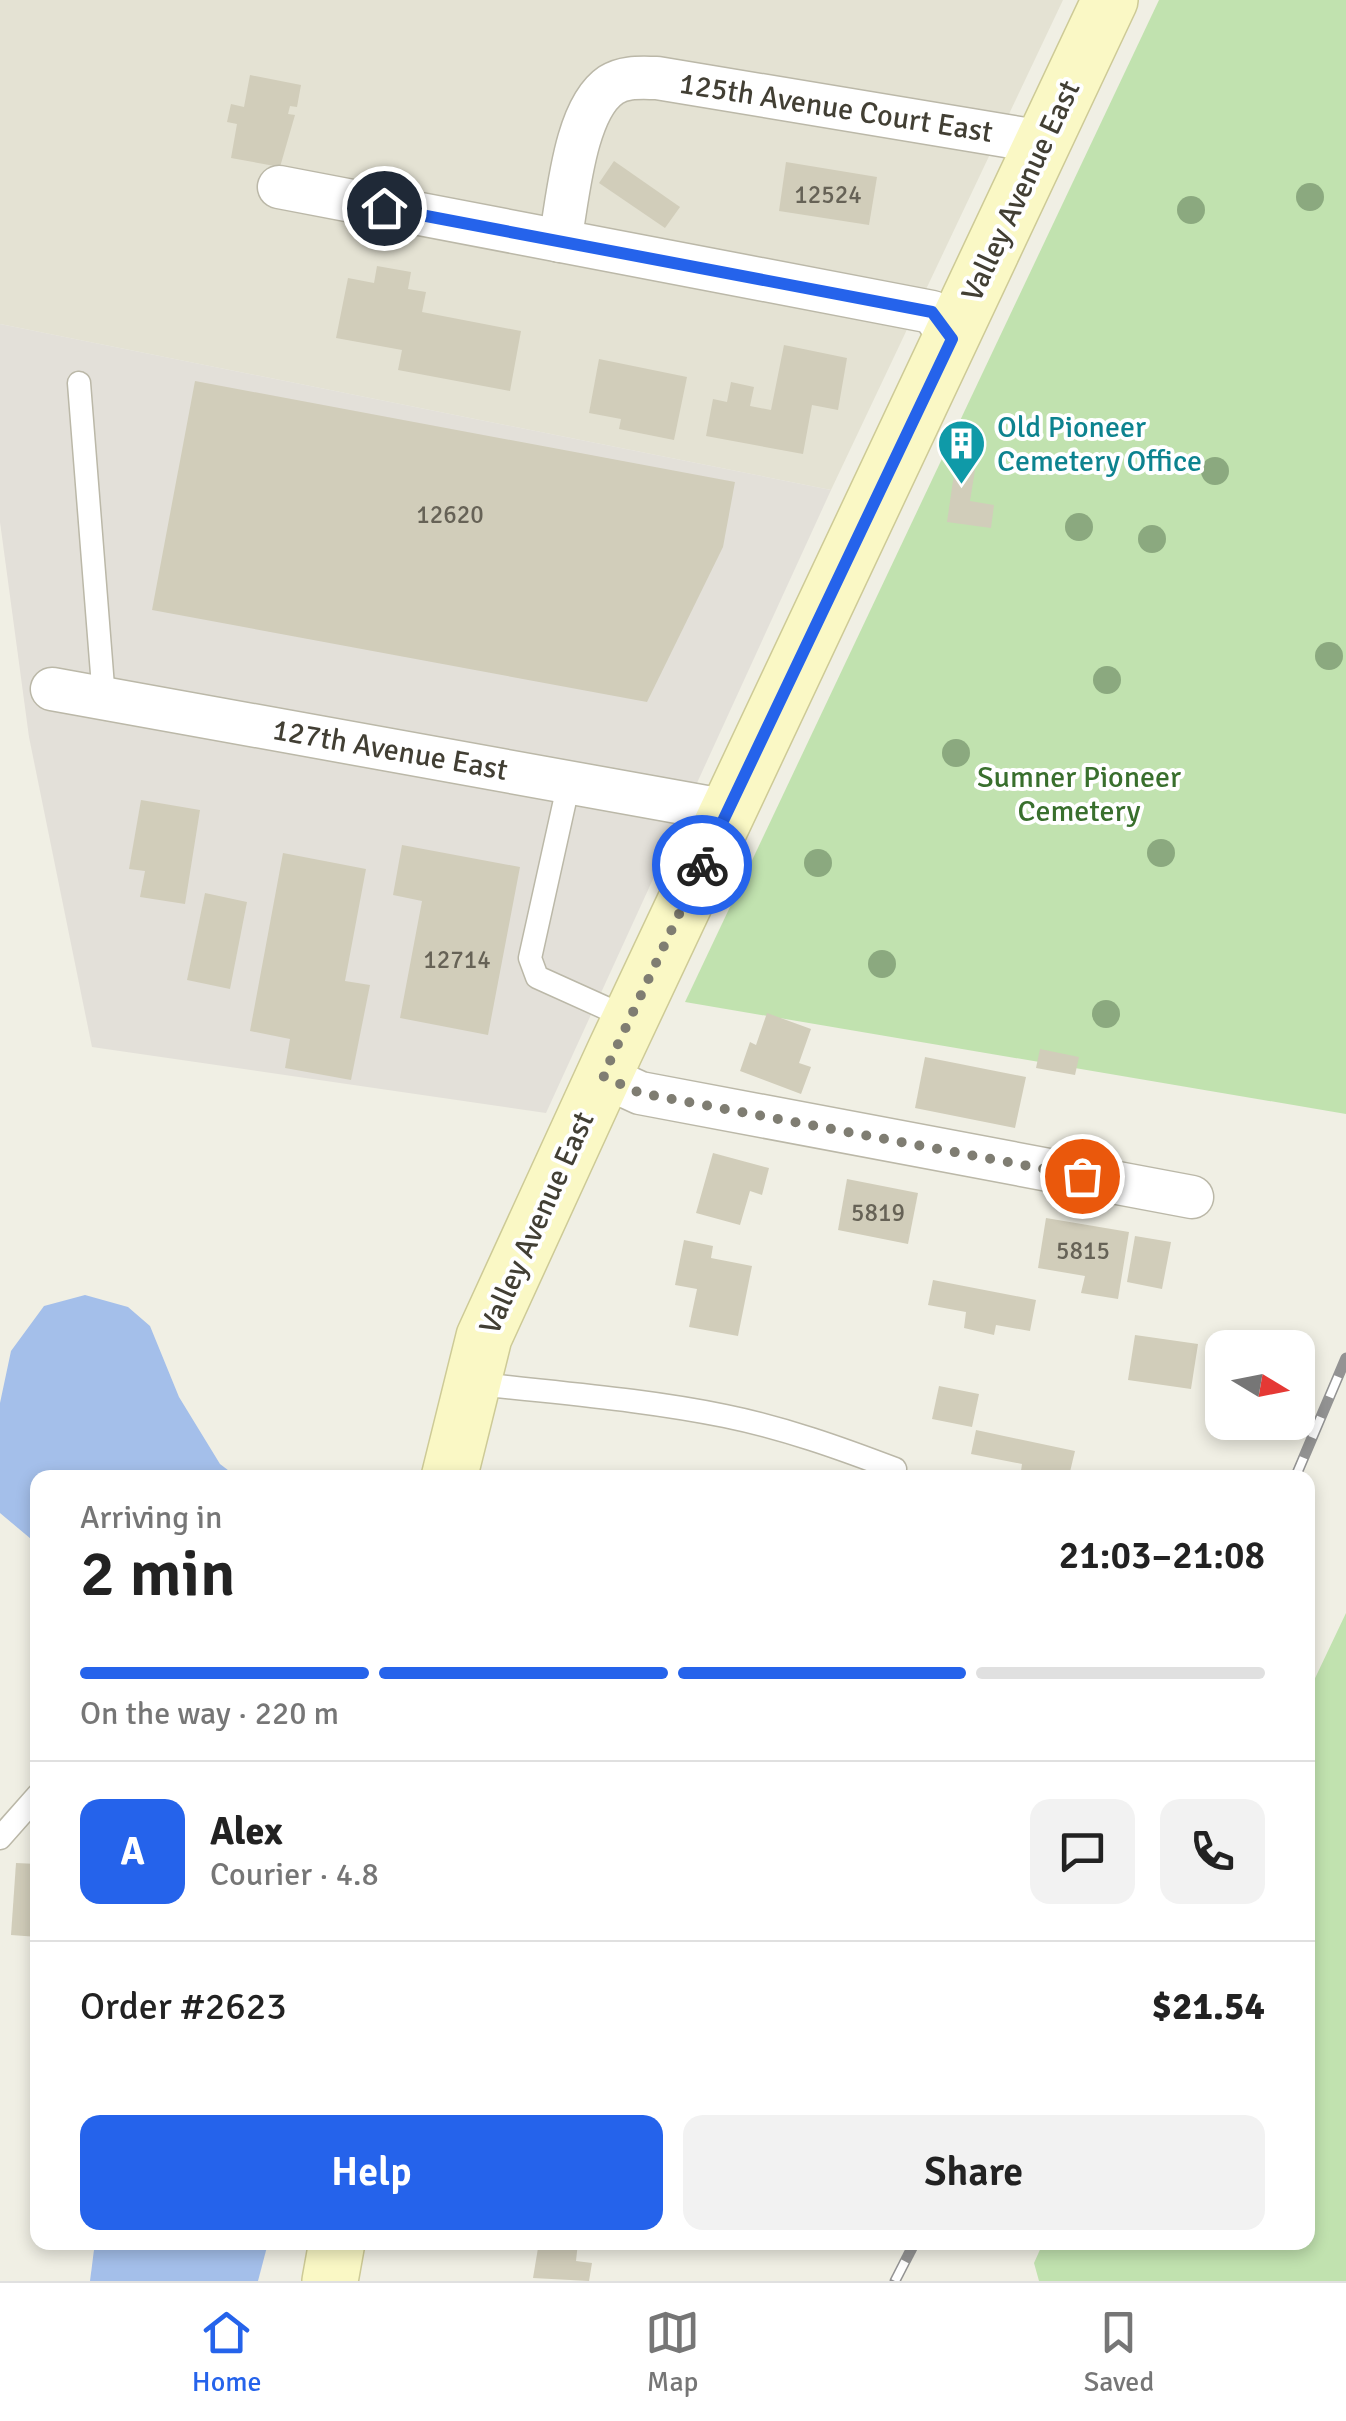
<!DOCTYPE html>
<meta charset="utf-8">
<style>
:root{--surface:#fff;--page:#f2f2f2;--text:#222;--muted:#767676;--line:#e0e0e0;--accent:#2563eb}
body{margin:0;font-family:Signika,sans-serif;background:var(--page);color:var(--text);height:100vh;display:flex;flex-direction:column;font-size:38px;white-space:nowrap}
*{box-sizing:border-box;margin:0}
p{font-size:32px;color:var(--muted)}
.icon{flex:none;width:55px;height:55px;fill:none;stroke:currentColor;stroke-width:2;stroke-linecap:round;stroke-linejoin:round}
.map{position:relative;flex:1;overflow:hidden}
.side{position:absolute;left:30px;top:1470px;width:1285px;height:780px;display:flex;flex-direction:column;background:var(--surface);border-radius:20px;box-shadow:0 5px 15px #0003}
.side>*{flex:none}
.needle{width:65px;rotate:100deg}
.tools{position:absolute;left:1205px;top:1330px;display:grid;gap:20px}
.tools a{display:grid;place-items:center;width:110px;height:110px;border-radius:20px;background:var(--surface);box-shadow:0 5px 15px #0003;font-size:50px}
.pin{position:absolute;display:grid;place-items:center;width:85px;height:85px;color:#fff;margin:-42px;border:5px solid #fff;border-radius:50%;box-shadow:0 2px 10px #0007}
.courier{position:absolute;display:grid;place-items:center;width:100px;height:100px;margin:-50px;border:8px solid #2563eb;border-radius:50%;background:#fff;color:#222;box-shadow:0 2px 12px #0007}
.summary em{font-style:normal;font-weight:600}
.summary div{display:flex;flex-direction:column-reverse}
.summary{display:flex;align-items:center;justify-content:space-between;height:170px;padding:0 50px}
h1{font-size:65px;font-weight:600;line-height:75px}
.bar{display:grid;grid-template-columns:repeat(4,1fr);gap:15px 10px;align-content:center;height:120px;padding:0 50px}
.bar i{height:12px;border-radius:8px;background:var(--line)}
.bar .current{background:var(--accent)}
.bar p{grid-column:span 4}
.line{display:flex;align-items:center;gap:25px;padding:0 50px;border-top:2px solid var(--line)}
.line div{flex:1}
.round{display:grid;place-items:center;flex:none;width:105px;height:105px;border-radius:20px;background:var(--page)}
.action{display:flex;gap:20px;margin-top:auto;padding:20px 50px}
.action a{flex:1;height:115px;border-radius:20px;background:var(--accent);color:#fff;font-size:40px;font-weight:600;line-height:115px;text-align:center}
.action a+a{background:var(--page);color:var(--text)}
.dock{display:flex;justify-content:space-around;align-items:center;height:140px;border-top:2px solid var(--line);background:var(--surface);font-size:28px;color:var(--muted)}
.dock a{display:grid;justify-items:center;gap:5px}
.dock .current{color:var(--accent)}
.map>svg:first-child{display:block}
.residential{fill:#e4e2d3}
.industrial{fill:#e3e0d9}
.green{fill:#c1e2af}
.water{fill:#a4bfea}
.building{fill:#d1cdba}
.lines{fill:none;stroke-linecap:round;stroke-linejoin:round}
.lane-casing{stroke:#bbb8a8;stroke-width:25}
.street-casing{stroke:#bbb8a8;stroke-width:45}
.secondary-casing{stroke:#cdca96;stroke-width:58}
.lane{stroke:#fff;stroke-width:22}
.street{stroke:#fff;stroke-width:42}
.secondary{stroke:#faf8c5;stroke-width:55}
.rail-casing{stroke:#939393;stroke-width:11}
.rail{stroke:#fff;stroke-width:8;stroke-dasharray:22;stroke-linecap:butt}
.tree{fill:#8ba97f}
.done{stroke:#7f7d72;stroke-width:10;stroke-dasharray:0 18}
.route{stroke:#2563eb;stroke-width:12}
.labels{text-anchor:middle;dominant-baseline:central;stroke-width:8;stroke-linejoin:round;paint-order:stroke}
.number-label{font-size:25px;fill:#666256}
.street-label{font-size:30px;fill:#423f34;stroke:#fff}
.culture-label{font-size:30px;fill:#0d838f;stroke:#fff;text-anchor:start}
.park-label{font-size:30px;fill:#396f2d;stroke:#fff}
</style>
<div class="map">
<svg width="1346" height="2281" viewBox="0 0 1346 2281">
<rect width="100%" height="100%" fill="#f0efe4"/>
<polygon class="residential" points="0,0 1063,0 831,490 0,324"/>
<polygon class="industrial" points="0,324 831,490 546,1113 92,1047 29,737 0,522"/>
<g class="green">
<polygon points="1159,0 1346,0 1346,1114 685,1002"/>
<polygon points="1346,1613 1346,2281 1039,2281 1034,2263 1043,2243 1308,2242 1308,1693"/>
</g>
<g class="water">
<polygon points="85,1295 128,1307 150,1326 179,1397 220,1464 237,1477 38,1478 37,1544 0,1513 0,1403 11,1351 44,1306"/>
<polygon points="95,2242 268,2242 268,2243 258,2281 90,2281"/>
</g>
<g class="building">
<polygon points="250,75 301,85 297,107 290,106 288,114 295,115 280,167 231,158 237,124 227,122 231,104 244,107"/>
<polygon points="614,161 680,207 665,228 599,183"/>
<polygon points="786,162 877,177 869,225 779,211"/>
<polygon points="377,266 411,272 408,289 426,292 422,312 521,331 510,391 398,370 402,350 336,338 348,278 374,283"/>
<polygon points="784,345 847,358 838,410 812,405 803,454 706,436 713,399 727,402 731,382 754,387 750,406 771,410"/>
<polygon points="599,359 687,377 674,440 619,429 621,419 589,413"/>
<polygon points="195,381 735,482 723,547 647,702 152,610"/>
<polygon points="955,467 975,470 970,501 994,505 991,528 947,522"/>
<polygon points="141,800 200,810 185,904 140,897 145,871 129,869"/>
<polygon points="402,845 520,867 488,1035 400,1018 422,901 393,895"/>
<polygon points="283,853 366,869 345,981 370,985 351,1080 285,1068 290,1039 250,1031"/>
<polygon points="205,893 247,902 230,989 187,980"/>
<polygon points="767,1013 811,1029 799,1063 811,1067 801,1094 740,1071 750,1042 756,1045"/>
<polygon points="1040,1049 1079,1057 1075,1075 1036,1068"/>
<polygon points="925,1057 1026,1077 1015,1128 915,1108"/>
<polygon points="713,1153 769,1168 762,1195 750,1191 740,1225 696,1213"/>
<polygon points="847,1179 918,1193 908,1244 838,1230"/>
<polygon points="1046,1218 1129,1232 1118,1299 1081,1293 1085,1276 1038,1268"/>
<polygon points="1135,1236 1171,1242 1162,1289 1127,1282"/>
<polygon points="684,1240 713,1246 711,1258 752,1266 738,1336 689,1327 697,1289 675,1285"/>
<polygon points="933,1280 1036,1300 1030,1331 996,1325 994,1335 964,1328 966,1312 928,1305"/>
<polygon points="1135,1335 1198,1344 1191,1389 1128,1380"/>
<polygon points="939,1386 979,1394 972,1427 932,1419"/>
<polygon points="976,1430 1075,1451 1069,1476 1047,1471 1046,1478 1020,1478 1022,1464 971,1454"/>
<polygon points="16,1863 38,1864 38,1937 11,1935"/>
<polygon points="539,2242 578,2242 576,2261 592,2263 589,2281 533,2278"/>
</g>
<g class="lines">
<defs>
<g id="lane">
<polyline points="79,383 104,699"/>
<polyline points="569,782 530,958 537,977 630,1019"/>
<path d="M471 1383C556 1393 642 1399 725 1416 784 1428 840 1448 895 1469"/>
<polyline points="0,1838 38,1795"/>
</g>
<g id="street">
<polyline points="279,187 932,312 952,339"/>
<path d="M560 241C568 200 574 110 611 85 625 76 642 78 657 78L1043 142"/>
<polyline points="52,689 728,811"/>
<polyline points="603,1076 640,1093 1192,1197"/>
</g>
<g id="secondary">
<polyline points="449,1478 484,1337 615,1051 1110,0"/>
<polyline points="330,2281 337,2242"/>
</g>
</defs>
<use href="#lane" class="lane-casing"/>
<use href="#street" class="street-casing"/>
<use href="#secondary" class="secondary-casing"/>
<use href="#lane" class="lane"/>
<use href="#street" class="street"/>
<use href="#secondary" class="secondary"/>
<defs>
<g id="rail">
<polyline points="1295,1478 1346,1358"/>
<polyline points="895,2281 915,2242"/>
</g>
</defs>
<use href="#rail" class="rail-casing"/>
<use href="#rail" class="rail"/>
</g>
<g class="tree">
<circle cx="1310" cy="197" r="14"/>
<circle cx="1191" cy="210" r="14"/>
<circle cx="1215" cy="471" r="14"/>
<circle cx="1079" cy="527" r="14"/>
<circle cx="1152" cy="539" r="14"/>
<circle cx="1329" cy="656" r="14"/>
<circle cx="1107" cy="680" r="14"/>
<circle cx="956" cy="753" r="14"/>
<circle cx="1161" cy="853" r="14"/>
<circle cx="818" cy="863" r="14"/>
<circle cx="882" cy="964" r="14"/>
<circle cx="1106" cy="1014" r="14"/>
</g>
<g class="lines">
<polyline class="done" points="702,865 603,1076 640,1093 1082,1176"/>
<polyline class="route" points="384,208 932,312 952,339 702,865"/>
</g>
<defs>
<symbol id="building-pin" viewBox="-11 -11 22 30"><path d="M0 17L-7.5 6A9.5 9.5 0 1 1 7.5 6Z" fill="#0f9aa8" stroke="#fff"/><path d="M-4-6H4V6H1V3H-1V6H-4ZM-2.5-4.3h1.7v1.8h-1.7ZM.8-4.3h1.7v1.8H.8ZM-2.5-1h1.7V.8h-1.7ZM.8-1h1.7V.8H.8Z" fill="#fff"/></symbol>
</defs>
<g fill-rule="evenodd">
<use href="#building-pin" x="934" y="416" width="55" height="75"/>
</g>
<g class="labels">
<g class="number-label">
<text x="828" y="194">12524</text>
<text x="450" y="514">12620</text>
<text x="457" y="959">12714</text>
<text x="878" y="1212">5819</text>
<text x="1083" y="1250">5815</text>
</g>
<g class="street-label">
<text transform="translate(836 108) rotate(9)">125th Avenue Court East</text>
<text transform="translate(1021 191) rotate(-65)">Valley Avenue East</text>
<text transform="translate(390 750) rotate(10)">127th Avenue East</text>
<text transform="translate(537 1223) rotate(-66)">Valley Avenue East</text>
</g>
<g class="culture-label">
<text x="997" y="427">Old Pioneer<tspan x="997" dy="34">Cemetery Office</tspan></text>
</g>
<g class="park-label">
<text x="1079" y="777">Sumner Pioneer<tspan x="1079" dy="34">Cemetery</tspan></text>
</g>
</g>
</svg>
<div class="tools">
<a><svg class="needle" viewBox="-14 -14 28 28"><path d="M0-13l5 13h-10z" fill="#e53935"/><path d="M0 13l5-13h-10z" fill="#767676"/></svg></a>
</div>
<div class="pin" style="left:1082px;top:1176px;background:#ea580c"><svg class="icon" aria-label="bag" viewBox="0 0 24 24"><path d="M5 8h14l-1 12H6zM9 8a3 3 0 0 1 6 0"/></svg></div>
<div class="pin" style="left:384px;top:208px;background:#1f2937"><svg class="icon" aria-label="home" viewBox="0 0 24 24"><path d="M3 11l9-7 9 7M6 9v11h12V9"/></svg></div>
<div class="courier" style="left:702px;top:865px"><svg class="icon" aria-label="bike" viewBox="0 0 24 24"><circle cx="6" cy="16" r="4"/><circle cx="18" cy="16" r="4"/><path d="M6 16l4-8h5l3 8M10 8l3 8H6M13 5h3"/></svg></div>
<section class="side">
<div class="summary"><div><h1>2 min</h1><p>Arriving in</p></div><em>21:03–21:08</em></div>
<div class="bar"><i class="current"></i><i class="current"></i><i class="current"></i><i></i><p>On the way · 220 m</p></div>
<div class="line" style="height:180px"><b class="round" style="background:var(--accent);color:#fff">A</b><div><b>Alex</b><p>Courier · 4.8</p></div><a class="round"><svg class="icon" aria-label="chat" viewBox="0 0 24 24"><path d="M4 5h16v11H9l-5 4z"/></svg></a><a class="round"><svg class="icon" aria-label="phone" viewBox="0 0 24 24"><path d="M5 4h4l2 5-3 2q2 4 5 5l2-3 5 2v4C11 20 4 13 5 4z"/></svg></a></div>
<div class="line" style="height:130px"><div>Order #2623</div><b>$21.54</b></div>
<div class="action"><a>Help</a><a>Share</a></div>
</section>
</div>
<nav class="dock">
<a class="current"><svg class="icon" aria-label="home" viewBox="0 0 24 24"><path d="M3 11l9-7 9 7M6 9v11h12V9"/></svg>Home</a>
<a><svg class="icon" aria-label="map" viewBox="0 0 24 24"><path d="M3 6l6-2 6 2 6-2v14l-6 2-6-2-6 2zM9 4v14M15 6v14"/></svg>Map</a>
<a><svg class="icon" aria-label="saved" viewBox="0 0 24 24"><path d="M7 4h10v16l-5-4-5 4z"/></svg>Saved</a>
</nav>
